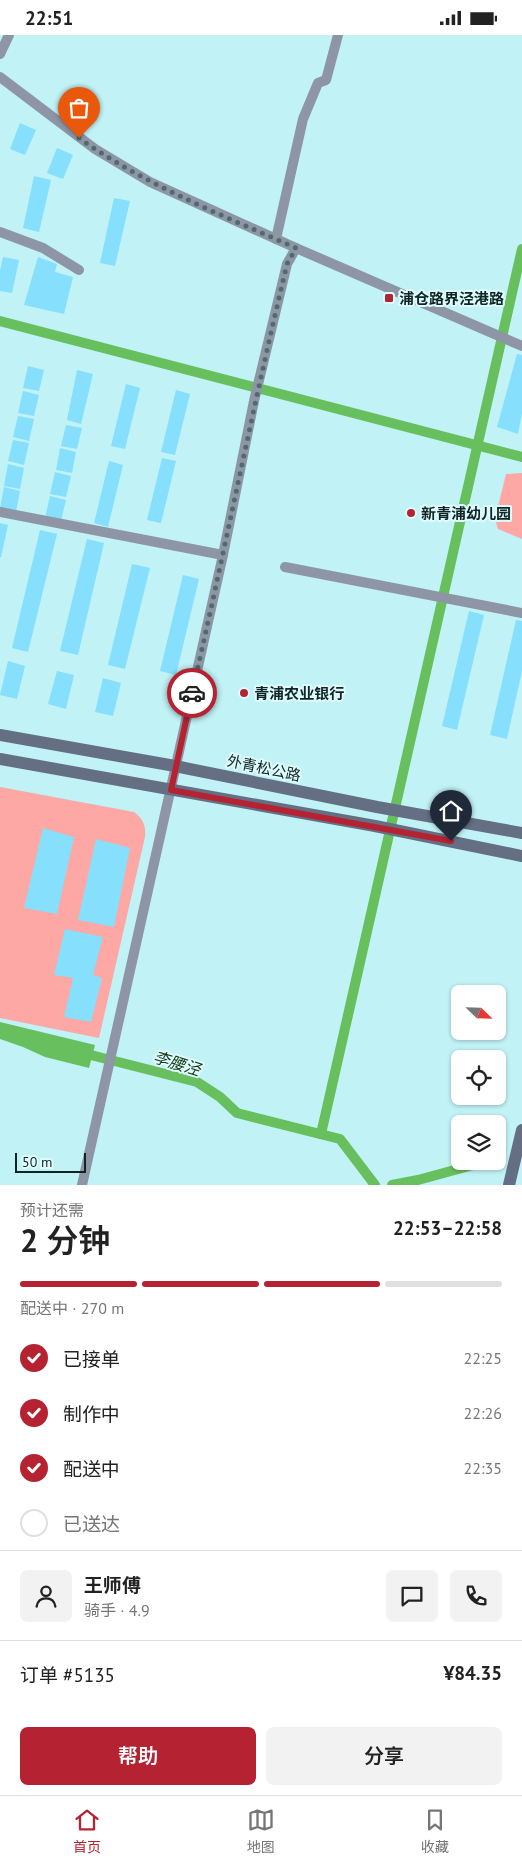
<!DOCTYPE html>
<html lang="zh">
<meta charset="utf-8">
<style>
:root{--surface:#fff;--page:#f2f2f2;--text:#222;--muted:#767676;--line:#e0e0e0;--accent:#b52332}
body{margin:0;font-family:"PT Sans","Noto Sans SC",sans-serif;background:var(--page);color:var(--text);height:100vh;display:flex;flex-direction:column;font-size:19px;white-space:nowrap}
*{box-sizing:border-box;margin:0}
p{font-size:16px;color:var(--muted)}
.icon{flex:none;width:28px;height:28px;fill:none;stroke:currentColor;stroke-width:2;stroke-linecap:round;stroke-linejoin:round}
.map{position:relative;height:1150px;overflow:hidden}
.panel{display:flex;flex-direction:column;background:var(--surface);flex:1}
.panel>*{flex:none}
.needle{width:32px;rotate:113deg}
.fabs{position:absolute;left:451px;top:950px;display:grid;gap:10px}
.fabs a{display:grid;place-items:center;width:55px;height:55px;border-radius:8px;background:var(--surface);box-shadow:0 1px 4px #0004;font-size:25px}
.scale{position:absolute;left:15px;bottom:12px;width:71px;box-sizing:border-box;padding-left:5px;border:2px solid #102425;border-top:0;font-size:14px;line-height:18px;white-space:nowrap;color:#102425;-webkit-text-stroke:4px #defcfe;paint-order:stroke}
.pin{position:absolute;display:grid;place-items:center;width:42px;height:42px;color:#fff;margin:-51px -21px;border-radius:50% 50% 50% 0;rotate:-45deg;box-shadow:0 0 5px #0007}
.pin .icon{rotate:45deg}
.courier{position:absolute;display:grid;place-items:center;width:50px;height:50px;margin:-25px;border:4px solid #b52332;border-radius:50%;background:#fff;color:#222;box-shadow:0 1px 6px #0007}
.headline em{font-style:normal;font-weight:600}
.headline div{display:flex;flex-direction:column-reverse}
.headline{display:flex;align-items:center;justify-content:space-between;height:85px;padding:0 20px}
h1{font-size:32px;font-weight:600;line-height:38px}
.bar{display:grid;grid-template-columns:repeat(4,1fr);gap:8px 5px;align-content:center;height:60px;padding:0 20px}
.bar i{height:6px;border-radius:4px;background:var(--line)}
.bar .active{background:var(--accent)}
.bar p{grid-column:span 4}
.line{display:flex;align-items:center;gap:12px;padding:0 20px;border-top:1px solid var(--line)}
.line div{flex:1}
.round{display:grid;place-items:center;flex:none;width:52px;height:52px;border-radius:8px;background:var(--page)}
ol{padding:0 20px;list-style:none}
li{display:flex;align-items:center;gap:15px;height:55px}
li p{margin-inline-start:auto}
li .icon{padding:5px;border-radius:50%;background:var(--accent);color:#fff;stroke-width:4}
li:last-child{color:var(--muted)}
li i{width:28px;height:28px;border:2px solid var(--line);border-radius:50%}
.button{display:flex;gap:10px;margin-top:auto;padding:10px 20px}
.button a{flex:1;height:58px;border-radius:8px;background:var(--accent);color:#fff;font-size:20px;font-weight:600;line-height:58px;text-align:center}
.button a+a{background:var(--page);color:var(--text)}
.status{display:flex;justify-content:space-between;align-items:center;height:35px;padding:0 25px;background:var(--surface);direction:ltr}
.status svg{height:14px;fill:currentColor}
.dock{display:flex;justify-content:space-around;align-items:center;height:70px;border-top:1px solid var(--line);background:var(--surface);font-size:14px;color:var(--muted)}
.dock a{display:grid;justify-items:center;gap:2px}
.dock .active{color:var(--accent)}
.map>svg:first-child{display:block}
.green{fill:#fea8a5}
.water{fill:#67bf5e}
.lines{fill:none;stroke-linecap:round;stroke-linejoin:round}
.canal{stroke:#67bf5e;stroke-width:10}
.building{fill:#86dffd}
.minor{stroke:#8e96a5;stroke-width:10}
.secondary{stroke:#646f84;stroke-width:12}
.done{stroke:#4e6c6e;stroke-width:5;stroke-dasharray:0 9}
.route{stroke:#b52332;stroke-width:6}
.poi-dot{fill:#b52332;stroke:#defcfe;stroke-width:2}
.labels{text-anchor:middle;dominant-baseline:central;stroke-width:4;stroke-linejoin:round;paint-order:stroke}
.poi-label{font-size:15px;font-weight:bold;fill:#102425;stroke:#defcfe;text-anchor:start}
.street-label{font-size:15px;fill:#102425;stroke:#defcfe}
.water-label{font-size:16px;font-style:italic;fill:#143711;stroke:#defcfe}
</style>
<div class="status"><b>22:51</b><svg viewBox="0 0 49 12"><path d="M0 12V9h3v3zM5 12V6h3v6zM10 12V3h3v9zM15 12V0h3v12zM26 1h20v11H26zM47 4h2v5h-2z"/></svg></div>
<div class="map">
<svg width="522" height="1150" viewBox="0 0 522 1150">
<rect width="100%" height="100%" fill="#c0f2f6"/>
<g class="green">
<polygon points="522,438 522,504 498,494 495,484 506,439"/>
<path d="M0 752 134 777C143 784 146 790 145 802L99 1003 0 983Z"/>
</g>
<polygon class="water" points="0,987 95,1010 89,1033 45,1022 23,1012 0,1004"/>
<g class="lines">
<g class="canal">
<polyline points="0,286 522,422"/>
<polyline points="79,1017 197,1047 220,1062 237,1078 340,1104 375,1150"/>
<polyline points="321,1099 522,214"/>
<polyline points="392,1150 418,1145 484,1127"/>
</g>
</g>
<g class="building">
<polygon points="20,88 36,95 25,120 10,114"/>
<polygon points="57,113 73,120 63,144 47,138"/>
<polygon points="34,141 51,145 39,197 23,193"/>
<polygon points="114,163 130,166 115,231 100,228"/>
<polygon points="3,222 19,225 12,258 0,256 0,236"/>
<polygon points="38,222 57,229 55,237 73,242 64,279 24,270"/>
<polygon points="517,319 522,320 522,378 518,399 497,392"/>
<polygon points="28,331 44,335 39,356 23,353"/>
<polygon points="77,335 93,339 81,389 67,385"/>
<polygon points="126,349 140,353 125,414 111,411"/>
<polygon points="176,355 190,359 175,420 161,417"/>
<polygon points="23,356 39,360 34,381 18,378"/>
<polygon points="18,381 34,384 29,406 13,402"/>
<polygon points="66,390 82,393 77,414 61,411"/>
<polygon points="13,405 29,408 24,430 8,426"/>
<polygon points="60,413 76,417 72,438 56,435"/>
<polygon points="162,423 176,426 161,488 147,485"/>
<polygon points="109,426 123,430 108,492 94,488"/>
<polygon points="8,429 24,433 20,454 4,451"/>
<polygon points="55,437 71,441 66,462 50,459"/>
<polygon points="4,452 20,456 16,477 0,473"/>
<polygon points="50,461 66,465 61,486 45,483"/>
<polygon points="0,488 8,490 1,522 0,522"/>
<polygon points="40,495 57,499 28,617 12,613"/>
<polygon points="87,504 104,508 78,620 60,616"/>
<polygon points="132,529 150,533 125,634 108,630"/>
<polygon points="183,540 199,544 176,640 160,636"/>
<polygon points="469,576 484,580 457,695 442,691"/>
<polygon points="516,585 522,586 522,636 507,704 490,700"/>
<polygon points="8,626 25,631 17,664 0,660"/>
<polygon points="57,636 74,640 66,674 48,669"/>
<polygon points="103,643 121,648 113,681 95,677"/>
<polygon points="43,793 74,802 57,879 24,873"/>
<polygon points="96,804 130,813 114,892 78,885"/>
<polygon points="65,894 103,902 93,940 102,943 91,987 64,982 73,943 54,940"/>
</g>
<g class="lines">
<g class="minor">
<polyline points="0,19 9,0"/>
<polyline points="0,42 95,114 150,147 296,213 522,311"/>
<polyline points="0,197 43,213 79,235"/>
<polyline points="276,204 303,84 318,48 326,45 338,0"/>
<polyline points="0,477 223,520"/>
<polyline points="285,532 522,578"/>
<polyline points="82,1150 223,520 254,366 287,229 296,213"/>
</g>
<g class="secondary">
<polyline points="0,700 175,731 377,772 522,798"/>
<polyline points="0,724 375,791 522,821"/>
<polyline points="509,1150 522,1095"/>
</g>
</g>
<g class="lines">
<path class="done" d="M79 103C145 150 222 180 296 213L287 229C253 371 225 515 192 658"/>
<polyline class="route" points="192,658 171,755 451,806"/>
</g>
<g class="poi-dot">
<rect x="384" y="258" width="10" height="10" rx="2.5"/>
<circle cx="411" cy="478" r="5"/>
<circle cx="244" cy="658" r="5"/>
</g>
<g class="labels">
<g class="poi-label">
<text x="399" y="263">浦仓路界泾港路</text>
<text x="421" y="478">新青浦幼儿园</text>
<text x="254" y="658">青浦农业银行</text>
</g>
<g class="street-label">
<text transform="translate(264 733) rotate(12)">外青松公路</text>
</g>
<g class="water-label">
<text transform="translate(177 1028) rotate(17)">李腰泾</text>
</g>
</g>
</svg>
<div class="fabs">
<a><svg class="needle" viewBox="-14 -14 28 28"><path d="M0-13l5 13h-10z" fill="#e53935"/><path d="M0 13l5-13h-10z" fill="#767676"/></svg></a>
<a><svg class="icon" aria-label="locate" viewBox="0 0 24 24"><circle cx="12" cy="12" r="6"/><path d="M12 2v4M12 18v4M2 12h4M18 12h4"/></svg></a>
<a><svg class="icon" aria-label="layers" viewBox="0 0 24 24"><path d="M12 4l9 5-9 5-9-5zM3 14l9 5 9-5"/></svg></a>
</div>
<div class="scale">50 m</div>
<div class="pin" style="left:79px;top:103px;background:#ea580c"><svg class="icon" aria-label="bag" viewBox="0 0 24 24"><path d="M5 8h14l-1 12H6zM9 8a3 3 0 0 1 6 0"/></svg></div>
<div class="pin" style="left:451px;top:806px;background:#1f2937"><svg class="icon" aria-label="home" viewBox="0 0 24 24"><path d="M3 11l9-7 9 7M6 9v11h12V9"/></svg></div>
<div class="courier" style="left:192px;top:658px"><svg class="icon" aria-label="car" viewBox="0 0 24 24"><path d="M5 17H2v-5l4-1 3-4h7l3 4 3 1v5h-3M9 17h6M6 11h13"/><circle cx="7" cy="17" r="2"/><circle cx="17" cy="17" r="2"/></svg></div>
</div>
<section class="panel">
<div class="headline"><div><h1>2 分钟</h1><p>预计还需</p></div><em>22:53–22:58</em></div>
<div class="bar"><i class="active"></i><i class="active"></i><i class="active"></i><i></i><p>配送中 · 270 m</p></div>
<ol>
<li><svg class="icon" aria-label="check" viewBox="0 0 24 24"><path d="M5 12l5 5 9-10"/></svg>已接单<p>22:25</p></li>
<li><svg class="icon" aria-label="check" viewBox="0 0 24 24"><path d="M5 12l5 5 9-10"/></svg>制作中<p>22:26</p></li>
<li><svg class="icon" aria-label="check" viewBox="0 0 24 24"><path d="M5 12l5 5 9-10"/></svg>配送中<p>22:35</p></li>
<li><i></i>已送达</li>
</ol>
<div class="line" style="height:90px"><a class="round"><svg class="icon" aria-label="person" viewBox="0 0 24 24"><circle cx="12" cy="8" r="4"/><path d="M4 21q1-7 8-7t8 7"/></svg></a><div><b>王师傅</b><p>骑手 · 4.9</p></div><a class="round"><svg class="icon" aria-label="chat" viewBox="0 0 24 24"><path d="M4 5h16v11H9l-5 4z"/></svg></a><a class="round"><svg class="icon" aria-label="phone" viewBox="0 0 24 24"><path d="M5 4h4l2 5-3 2q2 4 5 5l2-3 5 2v4C11 20 4 13 5 4z"/></svg></a></div>
<div class="line" style="height:65px"><div>订单 #5135</div><b>¥84.35</b></div>
<div class="button"><a>帮助</a><a>分享</a></div>
</section>
<nav class="dock">
<a class="active"><svg class="icon" aria-label="home" viewBox="0 0 24 24"><path d="M3 11l9-7 9 7M6 9v11h12V9"/></svg>首页</a>
<a><svg class="icon" aria-label="map" viewBox="0 0 24 24"><path d="M3 6l6-2 6 2 6-2v14l-6 2-6-2-6 2zM9 4v14M15 6v14"/></svg>地图</a>
<a><svg class="icon" aria-label="saved" viewBox="0 0 24 24"><path d="M7 4h10v16l-5-4-5 4z"/></svg>收藏</a>
</nav>
